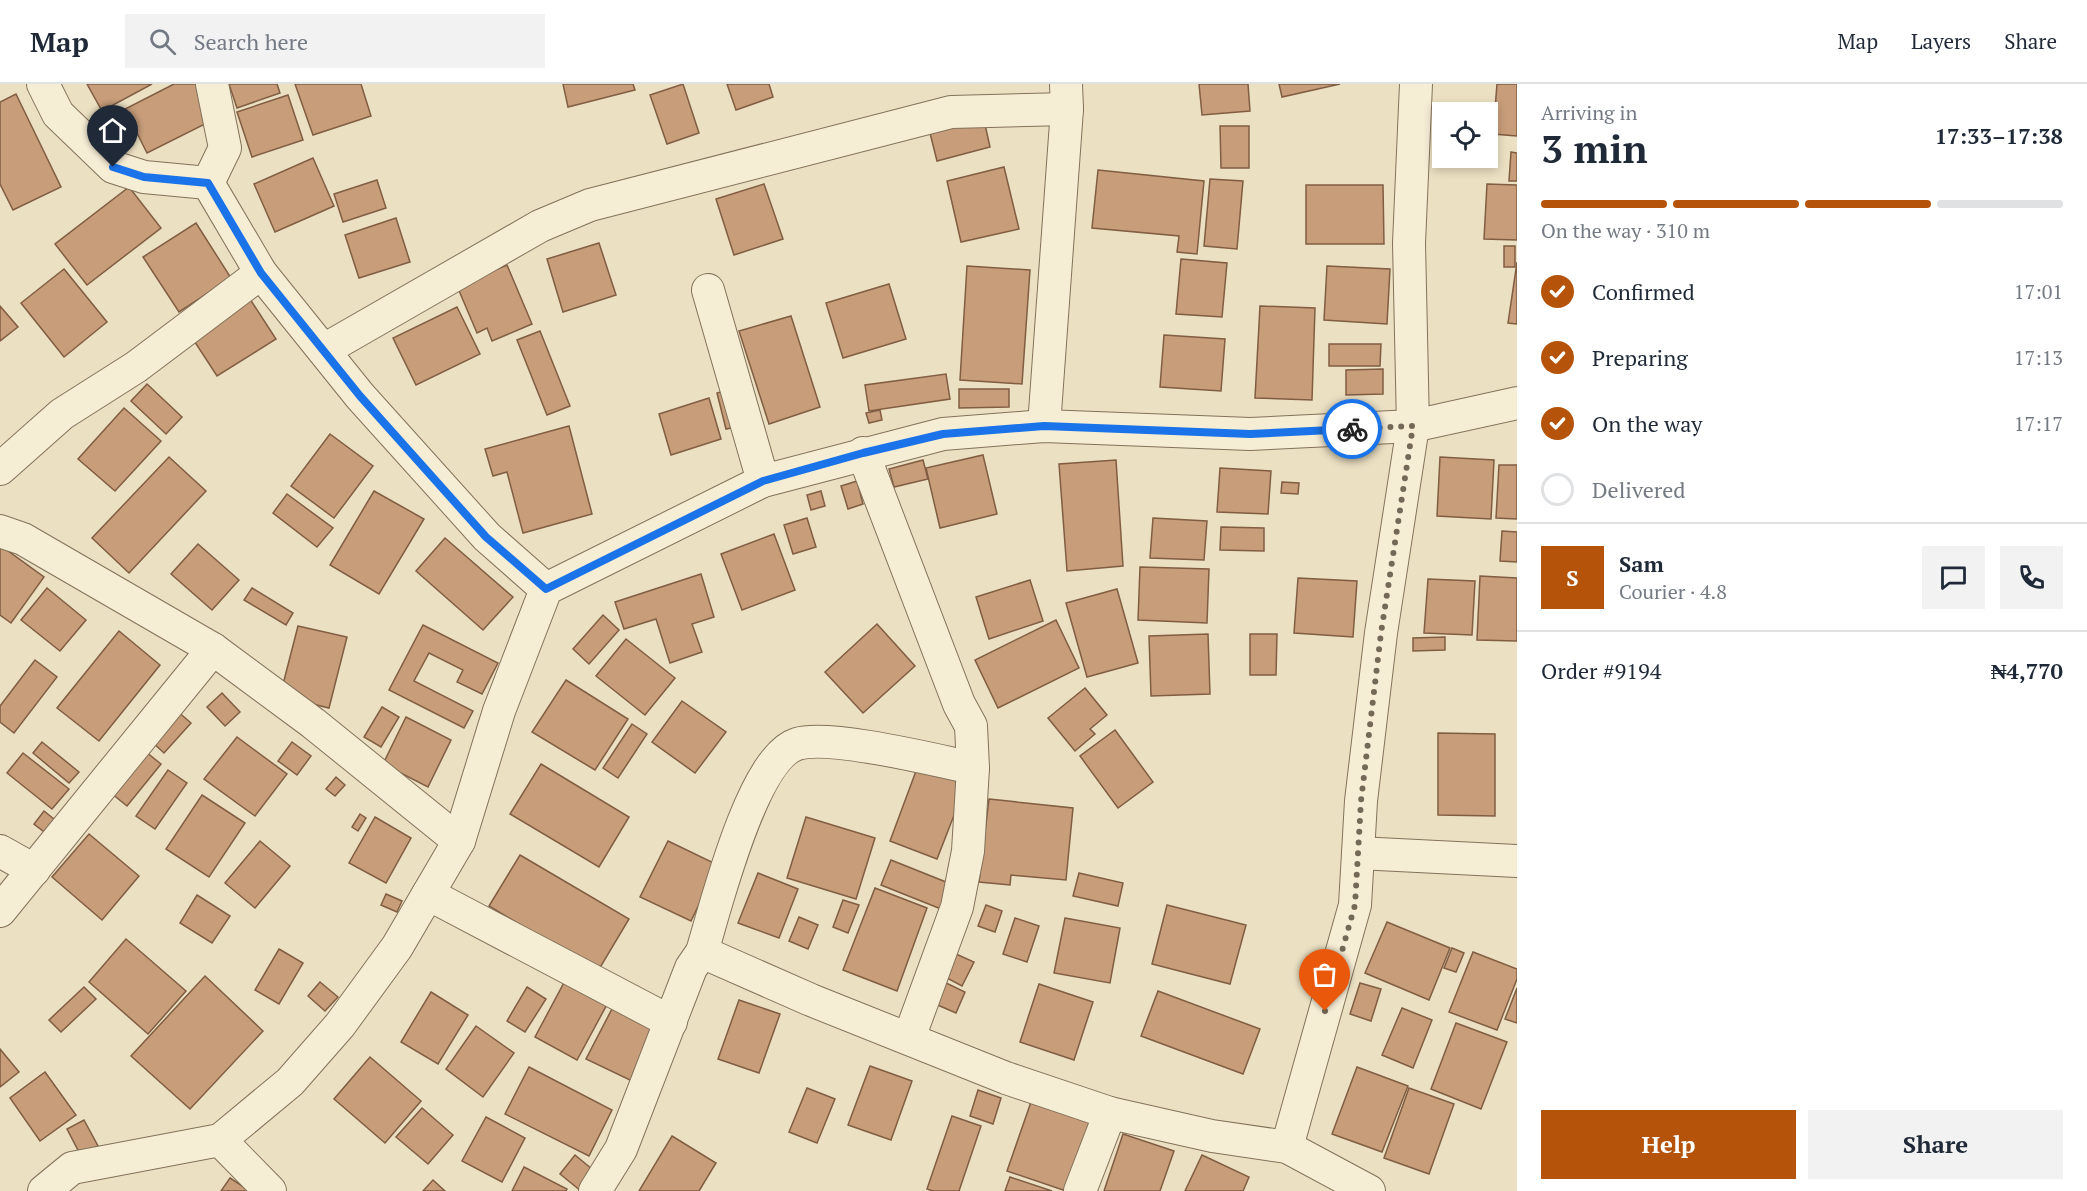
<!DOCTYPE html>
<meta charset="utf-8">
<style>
:root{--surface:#fff;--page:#f2f2f3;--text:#1f2937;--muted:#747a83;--line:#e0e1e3;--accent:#b45309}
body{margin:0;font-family:"PT Serif",serif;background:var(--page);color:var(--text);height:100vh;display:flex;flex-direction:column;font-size:22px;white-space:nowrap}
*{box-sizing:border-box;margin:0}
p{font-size:20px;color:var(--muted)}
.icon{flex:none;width:33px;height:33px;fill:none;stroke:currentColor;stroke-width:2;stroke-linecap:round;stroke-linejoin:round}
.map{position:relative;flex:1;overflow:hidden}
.side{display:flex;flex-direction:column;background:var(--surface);width:570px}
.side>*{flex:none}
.controls{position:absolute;left:1432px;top:18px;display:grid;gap:12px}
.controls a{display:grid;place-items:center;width:66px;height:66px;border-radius:0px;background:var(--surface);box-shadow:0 3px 9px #0003;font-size:30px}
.pin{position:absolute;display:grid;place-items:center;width:51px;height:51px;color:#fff;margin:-62px -26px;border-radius:50% 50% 50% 0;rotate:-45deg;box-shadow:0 0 6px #0007}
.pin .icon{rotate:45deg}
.courier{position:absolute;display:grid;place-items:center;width:60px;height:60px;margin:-30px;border:4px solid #1a73e8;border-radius:50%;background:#fff;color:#222;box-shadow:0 2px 8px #0007}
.overview em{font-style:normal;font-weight:700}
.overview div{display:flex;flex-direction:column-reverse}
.overview{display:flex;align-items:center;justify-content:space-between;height:102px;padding:0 24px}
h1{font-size:39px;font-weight:700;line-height:45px}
.bar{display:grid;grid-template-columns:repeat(4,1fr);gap:9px 6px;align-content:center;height:72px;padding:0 24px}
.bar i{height:8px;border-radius:4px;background:var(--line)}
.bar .on{background:var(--accent)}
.bar p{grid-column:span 4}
.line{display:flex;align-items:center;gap:15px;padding:0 24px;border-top:2px solid var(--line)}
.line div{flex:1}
.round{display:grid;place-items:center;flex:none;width:63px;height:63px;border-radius:0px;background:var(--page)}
ol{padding:0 24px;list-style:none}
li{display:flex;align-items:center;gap:18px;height:66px}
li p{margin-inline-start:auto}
li .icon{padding:6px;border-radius:50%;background:var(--accent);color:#fff;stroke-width:4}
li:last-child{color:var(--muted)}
li i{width:33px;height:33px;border:3px solid var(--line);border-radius:50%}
.action{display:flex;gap:12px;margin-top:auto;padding:12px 24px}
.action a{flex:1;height:69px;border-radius:0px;background:var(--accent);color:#fff;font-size:24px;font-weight:700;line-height:69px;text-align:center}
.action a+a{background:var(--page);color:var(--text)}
header{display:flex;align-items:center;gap:36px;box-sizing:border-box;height:84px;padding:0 30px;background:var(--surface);border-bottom:2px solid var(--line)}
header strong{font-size:28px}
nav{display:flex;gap:33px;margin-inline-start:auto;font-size:21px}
.search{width:420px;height:54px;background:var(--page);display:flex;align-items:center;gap:15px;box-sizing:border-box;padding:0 21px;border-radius:0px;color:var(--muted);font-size:22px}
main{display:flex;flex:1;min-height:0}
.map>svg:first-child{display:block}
.building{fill:#c79d7a;stroke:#815d42;stroke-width:1.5}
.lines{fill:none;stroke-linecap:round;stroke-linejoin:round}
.minor-casing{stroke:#83725a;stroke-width:34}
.minor{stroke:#f6edd5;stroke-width:32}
.done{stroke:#746957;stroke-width:6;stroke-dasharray:0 10.8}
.route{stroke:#1a73e8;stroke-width:8}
</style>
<header>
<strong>Map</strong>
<div class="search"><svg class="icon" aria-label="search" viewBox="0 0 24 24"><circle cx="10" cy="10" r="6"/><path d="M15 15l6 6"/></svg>Search here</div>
<nav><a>Map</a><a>Layers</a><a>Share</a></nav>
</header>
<main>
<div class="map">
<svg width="1517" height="1107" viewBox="0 0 1517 1107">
<rect width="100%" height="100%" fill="#ebe0c2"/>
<g class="building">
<polygon points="87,0 152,0 102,27"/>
<polygon points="174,0 197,0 215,35 147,69 125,25"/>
<polygon points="229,0 277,0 280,9 237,24"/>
<polygon points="295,0 361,0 371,32 313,51"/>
<polygon points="563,0 633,0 635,6 568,23"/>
<polygon points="683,0 699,49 667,60 650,11"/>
<polygon points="727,0 769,0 773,13 736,26"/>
<polygon points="1199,0 1248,0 1250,27 1202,31"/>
<polygon points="1279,0 1340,0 1282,13"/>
<polygon points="1497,0 1517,0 1517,52 1493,50"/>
<polygon points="16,10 61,103 13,126 0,100 0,18"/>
<polygon points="288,11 303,56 252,73 237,28"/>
<polygon points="984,36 990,63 937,77 930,49"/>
<polygon points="1220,42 1249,42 1249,84 1221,84"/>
<polygon points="1511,68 1517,69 1517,97 1509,97"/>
<polygon points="313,74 334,122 275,148 254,100"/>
<polygon points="1004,83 1019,145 961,158 947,97"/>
<polygon points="1098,86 1204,97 1197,170 1177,168 1179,152 1092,144"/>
<polygon points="1210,95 1243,97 1237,165 1204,162"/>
<polygon points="377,96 386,124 343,138 334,110"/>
<polygon points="764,100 783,155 734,171 716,115"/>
<polygon points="1487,100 1517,101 1517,156 1484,155"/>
<polygon points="1306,101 1383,101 1384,160 1306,160"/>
<polygon points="129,103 161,144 87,201 55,160"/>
<polygon points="396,134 410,178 359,194 345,151"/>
<polygon points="196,139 231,194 179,228 143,173"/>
<polygon points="599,159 616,211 563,228 547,175"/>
<rect x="1504" y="162" width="11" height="21"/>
<polygon points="1181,175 1227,179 1222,233 1176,230"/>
<polygon points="1517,178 1517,240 1508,239"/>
<polygon points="507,181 532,240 492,257 487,244 477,249 457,202"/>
<polygon points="967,182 1030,186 1022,300 960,296"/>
<polygon points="1327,182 1390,185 1387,240 1324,236"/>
<polygon points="64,185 107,238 64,273 21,219"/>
<polygon points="889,200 906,255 843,274 826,219"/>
<polygon points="248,212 276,255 217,292 189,249"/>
<polygon points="0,222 18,243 0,257"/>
<polygon points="1260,222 1315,224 1312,316 1255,314"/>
<polygon points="457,223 480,270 416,301 393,254"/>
<polygon points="791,232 820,323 769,340 739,247"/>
<polygon points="540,247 570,322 547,331 517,256"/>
<polygon points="1164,251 1225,255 1221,307 1160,303"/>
<polygon points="1329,260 1381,260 1380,282 1329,282"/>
<polygon points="1383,285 1383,310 1346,311 1346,286"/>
<polygon points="946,290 950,315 869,327 865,301"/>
<polygon points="147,300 182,333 166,350 131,317"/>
<polygon points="736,304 745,341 726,345 717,309"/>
<polygon points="959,305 1009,305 1009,323 959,324"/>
<polygon points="709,314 721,355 671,371 659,330"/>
<polygon points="124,324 161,357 115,407 78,375"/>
<polygon points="880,326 882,336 869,339 866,329"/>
<polygon points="569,342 592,430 523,449 507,388 493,392 485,365"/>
<polygon points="330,350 373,382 334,434 291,402"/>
<polygon points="983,371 997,430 940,444 926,384"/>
<polygon points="169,373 206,407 129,489 92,454"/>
<polygon points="1440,373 1494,376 1491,435 1437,432"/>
<polygon points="923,376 928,395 894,403 889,385"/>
<polygon points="1116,376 1123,482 1067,487 1059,380"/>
<polygon points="1499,381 1517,381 1517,435 1496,434"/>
<polygon points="1220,384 1271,387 1268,430 1217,428"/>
<polygon points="857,397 863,420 848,425 841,402"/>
<polygon points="1282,398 1299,399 1298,410 1281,409"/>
<polygon points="374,407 424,435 379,510 330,481"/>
<polygon points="821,407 825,422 811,426 807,411"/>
<polygon points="287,410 333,444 317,463 273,429"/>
<polygon points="807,434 816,463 793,470 784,441"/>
<polygon points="1153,434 1207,437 1204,476 1150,474"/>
<polygon points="1221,443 1264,444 1264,467 1220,466"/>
<polygon points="1502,447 1517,448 1517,478 1500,477"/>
<polygon points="774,450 795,506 742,526 721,470"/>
<polygon points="445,454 513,513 483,546 416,487"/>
<polygon points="198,460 239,496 212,526 171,490"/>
<polygon points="0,461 44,493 11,539 0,531"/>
<polygon points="1140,483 1209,485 1207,539 1138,536"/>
<polygon points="701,490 714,533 692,540 702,568 670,579 656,535 624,545 615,518"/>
<polygon points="1480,492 1517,494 1517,557 1477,556"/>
<polygon points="1298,494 1357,497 1353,553 1294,549"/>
<polygon points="1428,495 1475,497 1472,551 1424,549"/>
<polygon points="1030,496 1043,537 989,555 976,513"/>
<polygon points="47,504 86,536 60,567 21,536"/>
<polygon points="252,504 293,529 286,541 244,516"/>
<polygon points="1117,505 1138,579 1087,593 1066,519"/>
<polygon points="603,531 619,546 589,580 573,565"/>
<polygon points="1056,536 1079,584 998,624 975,576"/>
<polygon points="877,540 915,582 863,629 825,588"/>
<polygon points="423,541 498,579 482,610 457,598 463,586 429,569 414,597 473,627 464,644 389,606"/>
<polygon points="298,542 347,553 329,624 280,612"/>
<polygon points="119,547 160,581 99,657 57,624"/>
<polygon points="1208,550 1210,610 1151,612 1149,552"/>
<polygon points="1250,550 1277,550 1276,591 1250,591"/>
<polygon points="1445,553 1445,566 1413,567 1413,554"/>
<polygon points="626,555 675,594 645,631 596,592"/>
<polygon points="35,576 57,593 14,649 0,638 0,622"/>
<polygon points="566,596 628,635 595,686 532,648"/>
<polygon points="1085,604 1107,631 1090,645 1095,650 1075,667 1048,634"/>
<polygon points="222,609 240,628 225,642 207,623"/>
<polygon points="682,617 726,648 695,689 652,658"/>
<polygon points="382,623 399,633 381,663 364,653"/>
<polygon points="176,626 191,639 164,669 149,655"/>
<polygon points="406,633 451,656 428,703 383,680"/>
<polygon points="632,640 647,650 618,694 603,684"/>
<polygon points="1115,646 1153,698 1118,724 1080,672"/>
<polygon points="1438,649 1495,650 1495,732 1438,731"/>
<polygon points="237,653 287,690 255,732 204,695"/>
<polygon points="42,658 79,688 69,699 33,669"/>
<polygon points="292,658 311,672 297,691 278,677"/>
<polygon points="140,663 161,680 127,722 106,705"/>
<polygon points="23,669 69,705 52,725 7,689"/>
<polygon points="919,679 967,698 937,775 890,757"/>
<polygon points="541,680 629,733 599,783 510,730"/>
<polygon points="168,686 187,699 155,745 136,732"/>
<polygon points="336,693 345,701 335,712 326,705"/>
<polygon points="202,711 245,739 209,793 166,765"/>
<polygon points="989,715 1073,724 1066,796 1011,791 1010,801 979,798"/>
<polygon points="44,727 59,739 48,751 34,740"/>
<polygon points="360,730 366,734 358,747 352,743"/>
<polygon points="375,733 411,754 386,799 349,779"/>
<polygon points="806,733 875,754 856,815 787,794"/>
<polygon points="89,750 139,792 102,836 52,793"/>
<polygon points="260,757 290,782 255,824 225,799"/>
<polygon points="668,757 718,781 691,837 640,813"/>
<polygon points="520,771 629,835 598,887 489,822"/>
<polygon points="891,776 951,800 941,825 881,801"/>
<polygon points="758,789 798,805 779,854 738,839"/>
<polygon points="1079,789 1123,799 1118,822 1073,812"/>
<polygon points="875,804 927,824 897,907 843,886"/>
<polygon points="386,810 402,817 397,828 381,821"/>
<polygon points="197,811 230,832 212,859 180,839"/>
<polygon points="843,816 859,821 848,849 833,843"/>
<polygon points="986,821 1002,827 995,848 978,842"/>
<polygon points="1167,821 1246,841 1230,900 1152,880"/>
<polygon points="799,833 818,841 808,865 789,857"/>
<polygon points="1015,834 1039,842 1027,878 1003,870"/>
<polygon points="1065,834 1120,844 1110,899 1054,889"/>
<polygon points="1387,838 1450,864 1429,916 1365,889"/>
<polygon points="126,855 186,907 148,950 89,898"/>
<polygon points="1452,864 1464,869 1456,888 1444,884"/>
<polygon points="279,865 303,879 279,920 255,906"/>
<polygon points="1473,868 1517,885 1517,895 1497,946 1449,928"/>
<polygon points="956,870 974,878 962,902 945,893"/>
<polygon points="205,892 263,947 190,1025 131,972"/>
<polygon points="567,893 610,915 577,976 535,953"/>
<polygon points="942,897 965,908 956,929 933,919"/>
<polygon points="320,898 338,913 325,927 308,912"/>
<polygon points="1360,899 1381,905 1371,937 1350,930"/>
<polygon points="1039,900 1093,918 1074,976 1020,958"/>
<polygon points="84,903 96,915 61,948 49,936"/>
<polygon points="527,903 546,915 525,948 507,937"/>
<polygon points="1517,904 1517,939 1505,935"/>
<polygon points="1158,907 1260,945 1243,990 1141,952"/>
<polygon points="431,908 468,931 438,980 401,958"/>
<polygon points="739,916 780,930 759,989 718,975"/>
<polygon points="614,921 659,944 632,997 586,975"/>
<polygon points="1402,924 1432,936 1413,984 1382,971"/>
<polygon points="1456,939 1507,958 1481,1025 1431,1005"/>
<polygon points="476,942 514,969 483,1013 446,985"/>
<polygon points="0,965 19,988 0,1003"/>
<polygon points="370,973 421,1017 385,1059 334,1015"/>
<polygon points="870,982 912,997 891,1056 848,1041"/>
<polygon points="529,983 612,1026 589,1072 505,1030"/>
<polygon points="1357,983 1408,1002 1382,1068 1332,1050"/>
<polygon points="45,988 76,1031 40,1057 10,1014"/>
<polygon points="807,1004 835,1015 817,1059 789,1048"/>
<polygon points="1409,1004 1454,1020 1429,1090 1384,1074"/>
<polygon points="978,1006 1001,1014 993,1040 970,1032"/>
<polygon points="1031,1018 1092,1039 1066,1107 1007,1087"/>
<polygon points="422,1024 453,1051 428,1080 396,1053"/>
<polygon points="952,1032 981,1042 959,1107 933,1107 927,1105"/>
<polygon points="486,1033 525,1054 502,1098 462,1077"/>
<polygon points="84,1036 98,1062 80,1070 67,1045"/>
<polygon points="1123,1050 1174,1067 1160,1107 1104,1107"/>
<polygon points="672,1052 716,1079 699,1107 639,1107"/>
<polygon points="575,1071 598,1090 581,1107 560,1090"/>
<polygon points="1202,1071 1249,1093 1243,1107 1185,1107"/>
<polygon points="524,1083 567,1105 566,1107 512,1107"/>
<polygon points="1010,1093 1052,1107 1005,1107"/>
<polygon points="230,1094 250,1107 221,1107"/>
<polygon points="433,1096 445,1107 423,1107"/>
</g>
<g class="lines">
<defs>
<g id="minor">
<polyline points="43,0 58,30 113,83 144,93 208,99 261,189 360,312 487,453 546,505"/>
<polyline points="208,99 225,64 212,0"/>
<polyline points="708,206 763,397"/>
<polyline points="324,266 540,142 590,121 951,28 1067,25"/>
<polyline points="1044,342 1067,25 1066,0"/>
<polyline points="0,385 62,330 136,283 261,189"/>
<polyline points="0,447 23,455 213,565 313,639 459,757"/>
<polyline points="0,767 34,786"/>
<polyline points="1358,769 1517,777"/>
<polyline points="428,810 671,938"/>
<polyline points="0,827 213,565"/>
<polyline points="702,868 811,916 1006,994 1110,1029 1212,1052 1287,1063 1369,1107"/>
<polyline points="909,954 957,823 968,767 973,684"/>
<polyline points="220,1056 270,1107"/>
<polyline points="1287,1063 1355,821 1361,717 1381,549 1413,342 1409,159 1416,0"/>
<polyline points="44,1107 72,1084 220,1056 290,998 340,941 397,863 459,757 499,627 546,505 763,397 943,350 1044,342 1250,350 1413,342 1517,319"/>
<path d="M595 1107 621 1065 691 884 702 868C715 825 752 674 797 660 829 650 935 676 973 684L971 642 959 620 863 369"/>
<polyline points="1080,1107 1110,1029"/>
</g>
</defs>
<use href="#minor" class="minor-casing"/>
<use href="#minor" class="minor"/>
</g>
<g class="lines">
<polyline class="done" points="1325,927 1355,821 1361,717 1381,549 1413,342 1352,345"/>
<polyline class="route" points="113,83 144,93 208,99 261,189 360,312 486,453 546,505 763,397 863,369 943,350 1044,342 1250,350 1352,345"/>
</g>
</svg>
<div class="controls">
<a><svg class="icon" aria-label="locate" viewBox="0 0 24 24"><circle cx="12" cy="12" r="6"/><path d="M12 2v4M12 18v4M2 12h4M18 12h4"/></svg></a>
</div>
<div class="pin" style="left:1325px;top:927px;background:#ea580c"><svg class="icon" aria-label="bag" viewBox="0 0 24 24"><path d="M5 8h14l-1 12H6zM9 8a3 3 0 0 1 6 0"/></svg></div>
<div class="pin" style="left:113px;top:83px;background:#1f2937"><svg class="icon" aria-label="home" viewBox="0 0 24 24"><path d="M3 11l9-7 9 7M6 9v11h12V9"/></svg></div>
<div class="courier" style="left:1352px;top:345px"><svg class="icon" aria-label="bike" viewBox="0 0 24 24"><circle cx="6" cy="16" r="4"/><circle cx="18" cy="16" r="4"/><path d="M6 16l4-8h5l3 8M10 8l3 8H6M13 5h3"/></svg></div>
</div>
<section class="side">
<div class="overview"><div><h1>3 min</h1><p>Arriving in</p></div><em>17:33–17:38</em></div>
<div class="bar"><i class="on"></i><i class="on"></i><i class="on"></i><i></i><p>On the way · 310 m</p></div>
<ol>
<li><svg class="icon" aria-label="check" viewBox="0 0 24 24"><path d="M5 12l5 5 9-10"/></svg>Confirmed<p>17:01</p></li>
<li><svg class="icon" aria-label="check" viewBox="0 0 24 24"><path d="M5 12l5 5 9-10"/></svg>Preparing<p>17:13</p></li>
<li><svg class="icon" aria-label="check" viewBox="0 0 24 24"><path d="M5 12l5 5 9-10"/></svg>On the way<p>17:17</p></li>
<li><i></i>Delivered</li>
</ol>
<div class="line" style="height:108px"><b class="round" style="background:var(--accent);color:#fff">S</b><div><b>Sam</b><p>Courier · 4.8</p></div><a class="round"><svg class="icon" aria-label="chat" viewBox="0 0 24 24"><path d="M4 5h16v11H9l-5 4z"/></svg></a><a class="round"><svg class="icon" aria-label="phone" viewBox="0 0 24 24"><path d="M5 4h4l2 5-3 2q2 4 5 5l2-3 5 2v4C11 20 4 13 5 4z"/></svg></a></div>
<div class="line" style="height:78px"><div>Order #9194</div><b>₦4,770</b></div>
<div class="action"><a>Help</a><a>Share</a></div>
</section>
</main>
